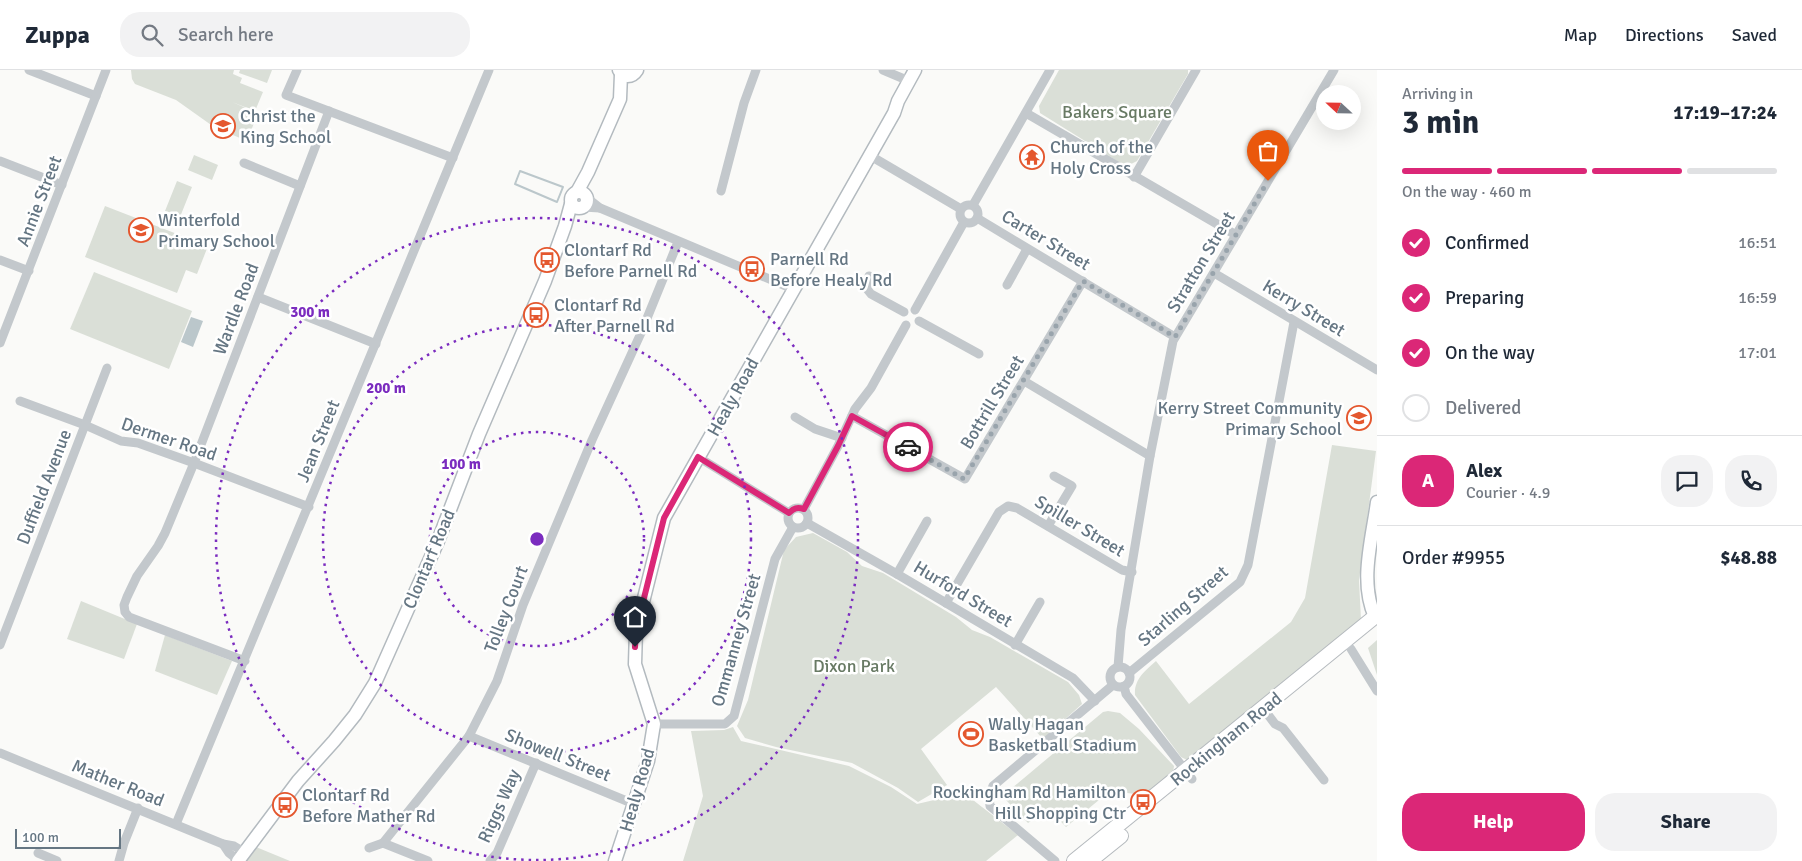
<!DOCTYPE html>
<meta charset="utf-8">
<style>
:root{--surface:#fff;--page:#f2f2f3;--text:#1f2937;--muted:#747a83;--line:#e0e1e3;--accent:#db2777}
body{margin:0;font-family:Signika,sans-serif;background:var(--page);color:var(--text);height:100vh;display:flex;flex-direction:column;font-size:19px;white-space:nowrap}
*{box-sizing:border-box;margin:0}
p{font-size:16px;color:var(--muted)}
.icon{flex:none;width:28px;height:28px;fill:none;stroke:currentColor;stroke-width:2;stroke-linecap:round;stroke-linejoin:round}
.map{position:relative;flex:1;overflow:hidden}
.side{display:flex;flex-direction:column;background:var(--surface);width:425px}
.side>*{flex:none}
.needle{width:32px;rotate:292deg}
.fabs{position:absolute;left:1316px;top:15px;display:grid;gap:10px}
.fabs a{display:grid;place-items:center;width:45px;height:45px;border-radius:50%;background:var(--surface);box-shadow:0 5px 20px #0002;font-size:25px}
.scale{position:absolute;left:15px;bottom:12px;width:106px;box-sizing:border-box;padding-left:5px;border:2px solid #657683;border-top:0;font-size:14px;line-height:18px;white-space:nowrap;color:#657683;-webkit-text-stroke:4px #fff;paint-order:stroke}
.pin{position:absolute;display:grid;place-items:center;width:42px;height:42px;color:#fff;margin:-51px -21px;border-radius:50% 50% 50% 0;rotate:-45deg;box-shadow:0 0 5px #0007}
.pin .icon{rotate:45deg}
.courier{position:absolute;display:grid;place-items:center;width:50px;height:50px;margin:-25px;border:4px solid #db2777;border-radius:50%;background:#fff;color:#222;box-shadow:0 1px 6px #0007}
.overview em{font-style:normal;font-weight:700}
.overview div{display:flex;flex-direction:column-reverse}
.overview{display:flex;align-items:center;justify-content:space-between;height:85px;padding:0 25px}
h1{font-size:32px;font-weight:700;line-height:38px}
.bar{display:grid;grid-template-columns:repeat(4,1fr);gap:8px 5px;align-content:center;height:60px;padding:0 25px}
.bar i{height:6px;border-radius:4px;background:var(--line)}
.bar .current{background:var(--accent)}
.bar p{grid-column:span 4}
.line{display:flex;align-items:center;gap:12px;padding:0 25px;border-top:1px solid var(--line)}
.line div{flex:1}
.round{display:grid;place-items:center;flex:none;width:52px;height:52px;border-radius:20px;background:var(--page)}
ol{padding:0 25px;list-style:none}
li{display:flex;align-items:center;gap:15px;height:55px}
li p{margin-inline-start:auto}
li .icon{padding:5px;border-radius:50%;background:var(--accent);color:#fff;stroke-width:4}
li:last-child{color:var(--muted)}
li i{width:28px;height:28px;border:2px solid var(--line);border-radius:50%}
.primary-button{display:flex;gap:10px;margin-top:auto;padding:10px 25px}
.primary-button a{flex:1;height:58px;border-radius:20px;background:var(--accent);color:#fff;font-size:20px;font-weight:700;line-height:58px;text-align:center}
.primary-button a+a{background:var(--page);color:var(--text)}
header{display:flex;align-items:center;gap:30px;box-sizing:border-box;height:70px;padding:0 25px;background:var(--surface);border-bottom:1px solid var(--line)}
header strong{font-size:24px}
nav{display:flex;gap:28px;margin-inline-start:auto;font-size:18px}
.search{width:350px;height:45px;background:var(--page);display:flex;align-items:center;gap:12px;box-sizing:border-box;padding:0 18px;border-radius:20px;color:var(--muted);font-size:19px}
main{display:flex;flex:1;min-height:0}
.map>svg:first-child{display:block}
.green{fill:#dadfd7}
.water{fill:#bbc7cb}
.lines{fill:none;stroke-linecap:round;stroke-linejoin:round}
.stream{stroke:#bbc7cb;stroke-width:2}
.secondary-casing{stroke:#b3babf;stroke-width:15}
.primary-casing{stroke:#b5babe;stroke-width:16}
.street{stroke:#c3c8cc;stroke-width:9}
.secondary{stroke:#fff;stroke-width:12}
.primary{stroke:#fff;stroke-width:14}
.done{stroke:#99a4ac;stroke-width:5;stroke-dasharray:0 9}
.route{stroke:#db2777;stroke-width:6}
.ring{fill:none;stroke:#7b2cbf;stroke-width:2.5;stroke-dasharray:2.5 5}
.labels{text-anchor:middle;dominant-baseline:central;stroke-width:5;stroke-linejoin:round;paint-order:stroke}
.park-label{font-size:18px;fill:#687a64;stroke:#fff}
.poi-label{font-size:18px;fill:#657683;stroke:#fff;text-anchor:start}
.street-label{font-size:18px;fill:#657683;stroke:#fff}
.centre{fill:#7b2cbf;stroke:#fff;stroke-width:2.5}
.ring-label{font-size:15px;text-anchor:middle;font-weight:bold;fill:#7b2cbf;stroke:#fff;stroke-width:5;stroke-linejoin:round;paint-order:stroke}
</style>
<header>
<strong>Zuppa</strong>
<div class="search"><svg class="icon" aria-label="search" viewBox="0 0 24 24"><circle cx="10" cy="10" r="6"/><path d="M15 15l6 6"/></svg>Search here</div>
<nav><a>Map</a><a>Directions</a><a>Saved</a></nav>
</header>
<main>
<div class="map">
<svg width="1377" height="791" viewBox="0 0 1377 791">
<rect width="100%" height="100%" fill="#fafaf8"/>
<g class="green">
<polygon points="131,0 234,0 233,4 242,8 240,13 263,22 255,41 232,32 258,43 247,71 214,57 176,30 135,14 132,9"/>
<polygon points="240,0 272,0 267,13 239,3"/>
<polygon points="1059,0 1188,0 1188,4 1137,91 1129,95 1122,94 1040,43 1039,36"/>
<polygon points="194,85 218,95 212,110 188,100"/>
<polygon points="177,111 192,117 180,147 165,141"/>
<polygon points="105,136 208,176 197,204 186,200 177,223 85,187"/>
<polygon points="94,202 192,241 169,299 70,259"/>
<path d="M1332 375 1376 381 1359 510 1361 550 1187 690 1181 687 1135 625C1134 609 1145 601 1156 591L1189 634 1291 552 1305 528Z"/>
<polygon points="813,463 847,482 862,496 883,503 956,547 972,560 990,567 1068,612 1079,625 1082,634 1043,669 996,617 921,679 947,715 918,732 898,718 852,693 776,677 745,668 737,656 748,630 784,480 796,467"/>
<polygon points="81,531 137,554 124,589 67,569"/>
<polygon points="165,565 232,591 217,625 155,601"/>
<polygon points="1377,570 1377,605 1368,578"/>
<polygon points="1108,641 1120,643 1139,659 1174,696 1173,703 1144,725 1110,721 1066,757 1049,739 1028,753 1005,729 1006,723 1103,642"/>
<polygon points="733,657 741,671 849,696 891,717 917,734 964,723 1018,765 986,791 683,791 703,726 691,661 724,660"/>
<polygon points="256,777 290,791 246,791"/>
</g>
<polygon class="water" points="191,247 203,251 193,277 181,272"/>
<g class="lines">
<polygon class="stream" points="520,101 563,117 557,132 515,114"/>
<defs>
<g id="secondary">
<path d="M619 0C623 8 632 8 637 0"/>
<circle cx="579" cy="130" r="8"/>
<polyline points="577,122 588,102 620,29 621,4"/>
<path d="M1375 547C1359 511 1372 470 1377 432"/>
<polyline points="238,791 298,711 334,671 355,645 375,613 438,471 479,364 545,211 565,156 571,134"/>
<polyline points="615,791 648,691 654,654 635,594 636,560 664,448 894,43 898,31 915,0"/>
</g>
<g id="primary">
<polyline points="1074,791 1377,545"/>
<polyline points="1090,791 1121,766"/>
</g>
</defs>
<use href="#secondary" class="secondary-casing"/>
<use href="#primary" class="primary-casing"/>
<g class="street">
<polyline points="29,0 96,26"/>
<polyline points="297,0 286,25 453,88"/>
<polyline points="883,0 909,11"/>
<polyline points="1026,43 1236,165"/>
<polyline points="869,85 961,139"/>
<polyline points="0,91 62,115"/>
<polyline points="244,93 300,116"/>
<polyline points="1134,107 1196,0"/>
<polyline points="721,121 744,33 756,0"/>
<polyline points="586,127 600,138 793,219"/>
<circle cx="969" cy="144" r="9"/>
<polyline points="973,135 1050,0"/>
<polyline points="583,137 600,138"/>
<polyline points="977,148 1175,267"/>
<polyline points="0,190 29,201"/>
<polyline points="1214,203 1377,300"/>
<polyline points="869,206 867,219 871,224 904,242"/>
<polyline points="1007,215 1027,179"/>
<polyline points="258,227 376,274"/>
<polyline points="915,240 964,152"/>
<polyline points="919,251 979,284"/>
<polyline points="0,273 106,0"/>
<polyline points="1024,311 1150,386"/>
<polyline points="20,331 85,355 121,371 138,373 194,393 309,437"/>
<polyline points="852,346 965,409 1083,211"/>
<polyline points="795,347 815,359 842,368"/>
<polyline points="698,387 789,443"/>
<circle cx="798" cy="448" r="10"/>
<polyline points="804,439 838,376 855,339 871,318 906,255"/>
<polyline points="807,453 897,504 1073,608 1095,631"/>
<polyline points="1048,456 1072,416 1054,406"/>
<polyline points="897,504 927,451"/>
<polyline points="946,533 999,442 1008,436 1017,438 1122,500 1132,502"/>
<polyline points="0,575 107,298"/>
<polyline points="1015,575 1040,532"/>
<polyline points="1351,579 1377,621"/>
<polyline points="245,591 129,547 125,542 124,535 127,527 137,506 158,476 165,463 194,393 329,41"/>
<circle cx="1120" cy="607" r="10"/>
<polyline points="1118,597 1121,560 1150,386 1173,271 1334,0"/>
<polyline points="1129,603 1240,512 1248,495 1294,252"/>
<polyline points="1124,616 1126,624 1192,709"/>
<polyline points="1269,646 1275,654 1283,658 1324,710"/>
<polyline points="654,654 725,654 734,646 775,489 793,457"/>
<polyline points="469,666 634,734"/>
<polyline points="0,683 223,774 234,776 244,782"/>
<polyline points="176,754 489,0"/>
<polyline points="383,773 428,791"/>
<polyline points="223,774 229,783 238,790"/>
<polyline points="369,778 383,773 469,666 497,611 523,535 592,370 641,263 678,172"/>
<polyline points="38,783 57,791"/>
<polyline points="119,791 124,773 138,738"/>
<polyline points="490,791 497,783 536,693"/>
<polyline points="1055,791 990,736 989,726 993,716 1113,615"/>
</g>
<use href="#secondary" class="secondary"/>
<use href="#primary" class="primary"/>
</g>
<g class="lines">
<polyline class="done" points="908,377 964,409 1083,211 1175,267 1268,111"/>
<path class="route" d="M635 577 636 560 664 448 698 387 789 443C794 438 797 437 804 439L838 376 852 346 908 377"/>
</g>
<g class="ring">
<circle cx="537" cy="469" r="107"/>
<circle cx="537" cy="469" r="214"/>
<circle cx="537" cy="469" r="321"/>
</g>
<defs>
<symbol id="school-ring" viewBox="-11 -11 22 22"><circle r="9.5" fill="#fff" stroke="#e4572e" stroke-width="1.5"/><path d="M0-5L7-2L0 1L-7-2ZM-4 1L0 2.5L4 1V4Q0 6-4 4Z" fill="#e4572e"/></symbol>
<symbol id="temple-ring" viewBox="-11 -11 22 22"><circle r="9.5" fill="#fff" stroke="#e4572e" stroke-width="1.5"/><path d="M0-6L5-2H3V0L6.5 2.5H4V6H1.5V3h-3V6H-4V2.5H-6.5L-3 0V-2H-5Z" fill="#e4572e"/></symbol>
<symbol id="bus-ring" viewBox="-11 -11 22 22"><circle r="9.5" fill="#fff" stroke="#e4572e" stroke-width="1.5"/><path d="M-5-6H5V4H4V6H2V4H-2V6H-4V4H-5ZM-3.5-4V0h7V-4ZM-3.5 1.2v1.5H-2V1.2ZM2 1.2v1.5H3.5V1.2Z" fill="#e4572e"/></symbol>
<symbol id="stadium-ring" viewBox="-11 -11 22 22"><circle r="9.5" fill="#fff" stroke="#e4572e" stroke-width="1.5"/><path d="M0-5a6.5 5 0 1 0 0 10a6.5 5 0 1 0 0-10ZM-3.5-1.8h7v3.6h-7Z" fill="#e4572e"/></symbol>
</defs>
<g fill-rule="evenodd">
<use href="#school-ring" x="209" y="42" width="28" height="28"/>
<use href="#temple-ring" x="1018" y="73" width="28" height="28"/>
<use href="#school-ring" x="127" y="146" width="28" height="28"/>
<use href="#bus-ring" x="533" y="176" width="28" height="28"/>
<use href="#bus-ring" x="738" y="185" width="28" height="28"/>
<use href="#bus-ring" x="522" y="231" width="28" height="28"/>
<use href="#school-ring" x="1345" y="334" width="28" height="28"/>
<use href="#stadium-ring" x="957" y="650" width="28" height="28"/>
<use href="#bus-ring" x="1129" y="718" width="28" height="28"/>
<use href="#bus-ring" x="271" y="721" width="28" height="28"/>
</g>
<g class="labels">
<g class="park-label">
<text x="1117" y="42">Bakers Square</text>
<text x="854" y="596">Dixon Park</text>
</g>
<g class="poi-label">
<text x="240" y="46">Christ the<tspan x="240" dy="21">King School</tspan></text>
<text x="1050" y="77">Church of the<tspan x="1050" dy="21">Holy Cross</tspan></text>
<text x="158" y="150">Winterfold<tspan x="158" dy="21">Primary School</tspan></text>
<text x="564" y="180">Clontarf Rd<tspan x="564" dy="21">Before Parnell Rd</tspan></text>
<text x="770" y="189">Parnell Rd<tspan x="770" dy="21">Before Healy Rd</tspan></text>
<text x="554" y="235">Clontarf Rd<tspan x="554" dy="21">After Parnell Rd</tspan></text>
<text x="1342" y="338" text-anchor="end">Kerry Street Community<tspan x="1342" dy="21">Primary School</tspan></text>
<text x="988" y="654">Wally Hagan<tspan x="988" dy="21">Basketball Stadium</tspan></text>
<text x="1126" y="722" text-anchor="end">Rockingham Rd Hamilton<tspan x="1126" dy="21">Hill Shopping Ctr</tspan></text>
<text x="302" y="725">Clontarf Rd<tspan x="302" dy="21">Before Mather Rd</tspan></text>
</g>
<g class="street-label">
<text transform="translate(39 131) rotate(-69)">Annie Street</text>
<text transform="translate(1046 170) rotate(31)">Carter Street</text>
<text transform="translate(1201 192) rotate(-59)">Stratton Street</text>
<text transform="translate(1304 238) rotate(31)">Kerry Street</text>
<text transform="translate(236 239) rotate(-69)">Wardle Road</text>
<text transform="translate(733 327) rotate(-61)">Healy Road</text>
<text transform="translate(992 332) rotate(-59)">Bottrill Street</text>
<text transform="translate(169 369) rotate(19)">Dermer Road</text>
<text transform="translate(318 371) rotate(-68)">Jean Street</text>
<text transform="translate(44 417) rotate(-69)">Duffield Avenue</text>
<text transform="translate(1080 456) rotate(31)">Spiller Street</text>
<text transform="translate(429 489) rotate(-67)">Clontarf Road</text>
<text transform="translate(963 524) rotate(31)">Hurford Street</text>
<text transform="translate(1183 536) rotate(-41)">Starling Street</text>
<text transform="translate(506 539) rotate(-69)">Tolley Court</text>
<text transform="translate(736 570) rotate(-74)">Ommanney Street</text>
<text transform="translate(1226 669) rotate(-39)">Rockingham Road</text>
<text transform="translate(558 685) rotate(22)">Showell Street</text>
<text transform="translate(118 713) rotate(22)">Mather Road</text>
<text transform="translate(637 720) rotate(-74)">Healy Road</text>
<text transform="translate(499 736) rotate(-66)">Riggs Way</text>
</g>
</g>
<circle cx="537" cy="469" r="8" class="centre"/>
<g class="ring-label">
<text x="310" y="247">300 m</text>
<text x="386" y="323">200 m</text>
<text x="461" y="399">100 m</text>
</g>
</svg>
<div class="fabs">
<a><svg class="needle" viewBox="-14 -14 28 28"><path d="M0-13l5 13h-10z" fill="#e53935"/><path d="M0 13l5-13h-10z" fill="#747a83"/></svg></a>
</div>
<div class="scale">100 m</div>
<div class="pin" style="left:1268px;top:111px;background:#ea580c"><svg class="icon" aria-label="bag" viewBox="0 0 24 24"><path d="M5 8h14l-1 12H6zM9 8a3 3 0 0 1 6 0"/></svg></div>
<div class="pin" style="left:635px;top:577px;background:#1f2937"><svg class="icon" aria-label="home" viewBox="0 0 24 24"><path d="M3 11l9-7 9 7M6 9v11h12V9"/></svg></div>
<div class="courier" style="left:908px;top:377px"><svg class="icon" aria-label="car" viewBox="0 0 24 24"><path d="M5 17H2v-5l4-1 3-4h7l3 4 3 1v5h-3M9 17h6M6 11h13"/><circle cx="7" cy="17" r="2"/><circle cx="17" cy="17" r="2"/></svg></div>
</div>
<section class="side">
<div class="overview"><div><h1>3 min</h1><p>Arriving in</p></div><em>17:19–17:24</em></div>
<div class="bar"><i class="current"></i><i class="current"></i><i class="current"></i><i></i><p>On the way · 460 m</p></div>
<ol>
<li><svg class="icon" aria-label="check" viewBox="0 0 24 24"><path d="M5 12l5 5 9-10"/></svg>Confirmed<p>16:51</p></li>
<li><svg class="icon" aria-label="check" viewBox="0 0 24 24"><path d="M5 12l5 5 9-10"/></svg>Preparing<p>16:59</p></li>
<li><svg class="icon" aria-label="check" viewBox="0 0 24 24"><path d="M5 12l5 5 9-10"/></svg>On the way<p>17:01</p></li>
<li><i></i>Delivered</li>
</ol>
<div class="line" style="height:90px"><b class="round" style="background:var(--accent);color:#fff">A</b><div><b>Alex</b><p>Courier · 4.9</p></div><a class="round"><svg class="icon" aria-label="chat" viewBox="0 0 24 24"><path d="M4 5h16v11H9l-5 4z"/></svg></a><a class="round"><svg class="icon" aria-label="phone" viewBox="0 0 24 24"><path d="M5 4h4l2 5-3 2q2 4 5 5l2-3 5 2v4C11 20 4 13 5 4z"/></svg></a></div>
<div class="line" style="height:65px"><div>Order #9955</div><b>$48.88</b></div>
<div class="primary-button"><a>Help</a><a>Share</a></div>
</section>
</main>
